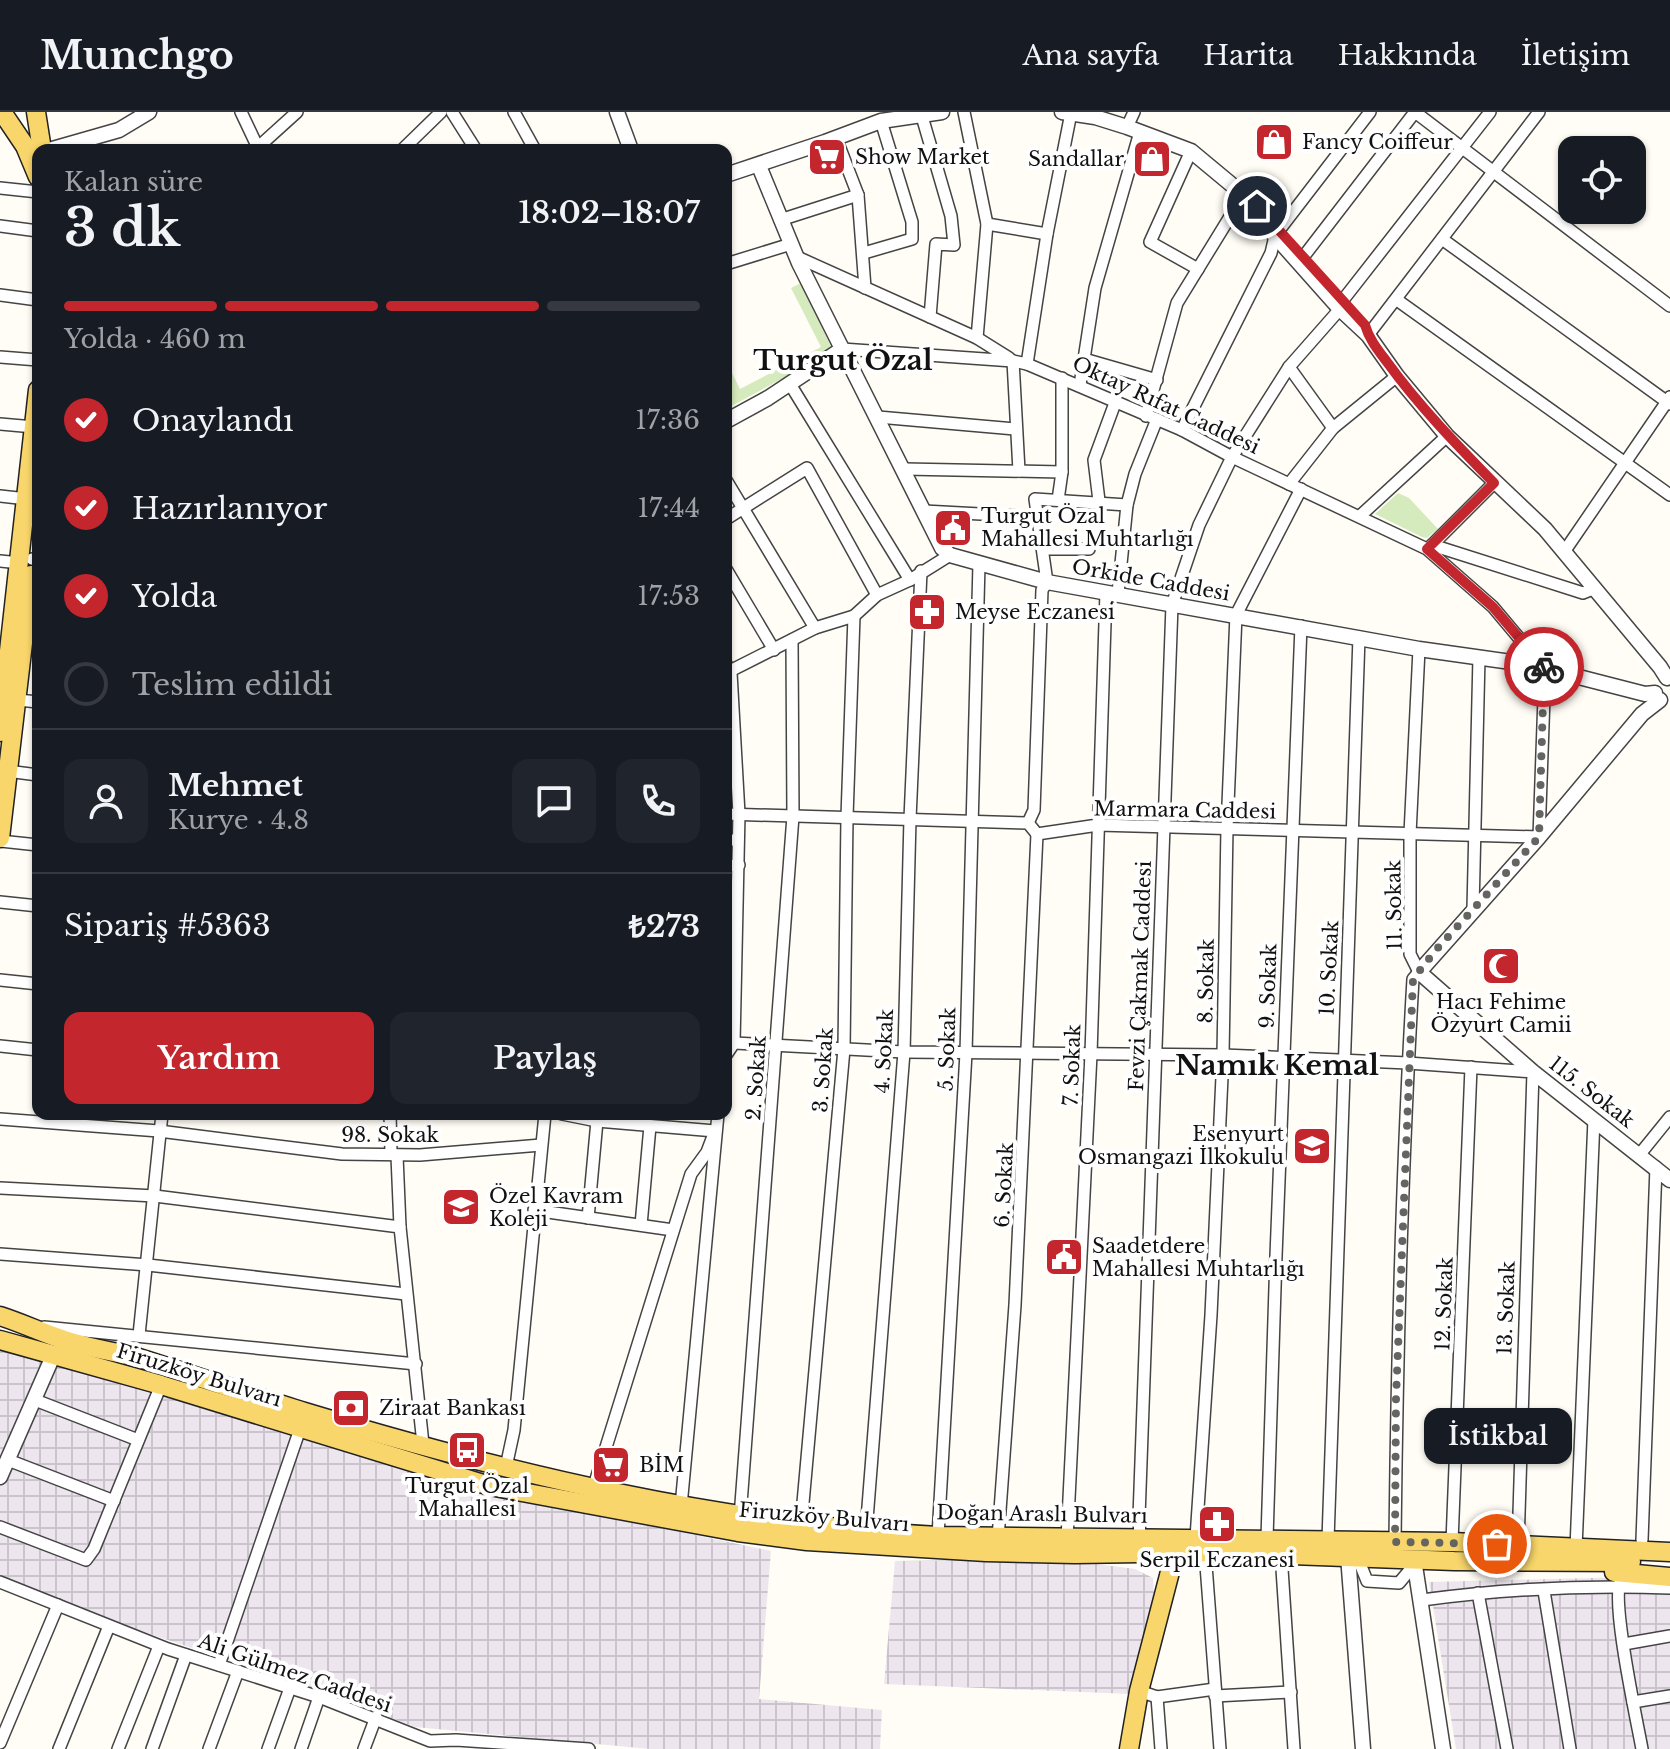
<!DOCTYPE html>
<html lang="tr">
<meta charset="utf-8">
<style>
:root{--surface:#171b24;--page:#20242c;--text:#f1f3f6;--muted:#9ea1a6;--line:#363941;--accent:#c4262e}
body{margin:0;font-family:"Libre Baskerville",serif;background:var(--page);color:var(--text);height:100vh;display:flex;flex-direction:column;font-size:30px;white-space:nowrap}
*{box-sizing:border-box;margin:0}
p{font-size:26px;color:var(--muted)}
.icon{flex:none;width:44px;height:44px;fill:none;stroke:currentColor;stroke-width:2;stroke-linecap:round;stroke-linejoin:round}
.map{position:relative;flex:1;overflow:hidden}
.sheet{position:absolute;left:32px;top:32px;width:700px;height:976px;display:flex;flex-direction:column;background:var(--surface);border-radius:16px;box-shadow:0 2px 6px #0004}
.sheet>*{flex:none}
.tools{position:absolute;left:1558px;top:24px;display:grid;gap:16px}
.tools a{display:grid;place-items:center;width:88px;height:88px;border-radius:16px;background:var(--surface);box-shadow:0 2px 6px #0004;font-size:40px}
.pin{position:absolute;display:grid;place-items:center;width:68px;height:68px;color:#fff;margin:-34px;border:4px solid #fff;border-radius:50%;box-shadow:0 2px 8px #0007}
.courier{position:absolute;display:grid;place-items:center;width:80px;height:80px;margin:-40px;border:6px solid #c4262e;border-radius:50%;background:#fff;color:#222;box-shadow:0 2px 10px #0007}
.bubble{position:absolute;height:56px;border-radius:16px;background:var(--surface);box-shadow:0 2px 6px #0004;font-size:26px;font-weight:600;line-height:56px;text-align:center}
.summary em{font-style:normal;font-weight:600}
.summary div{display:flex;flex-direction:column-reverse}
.summary{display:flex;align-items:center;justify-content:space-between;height:136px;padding:0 32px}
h1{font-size:52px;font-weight:600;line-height:60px}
.bar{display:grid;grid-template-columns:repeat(4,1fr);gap:12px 8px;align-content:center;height:96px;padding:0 32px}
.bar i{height:10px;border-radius:6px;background:var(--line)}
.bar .active{background:var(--accent)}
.bar p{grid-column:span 4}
.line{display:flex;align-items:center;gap:20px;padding:0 32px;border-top:2px solid var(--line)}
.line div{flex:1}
.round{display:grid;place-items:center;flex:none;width:84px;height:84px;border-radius:16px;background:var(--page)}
ol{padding:0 32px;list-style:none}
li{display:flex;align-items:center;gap:24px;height:88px}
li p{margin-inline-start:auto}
li .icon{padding:8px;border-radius:50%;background:var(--accent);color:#fff;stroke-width:4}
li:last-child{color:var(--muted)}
li i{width:44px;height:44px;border:4px solid var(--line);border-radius:50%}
.button{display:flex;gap:16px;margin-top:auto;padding:16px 32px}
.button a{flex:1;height:92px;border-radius:16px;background:var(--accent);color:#fff;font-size:32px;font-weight:600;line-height:92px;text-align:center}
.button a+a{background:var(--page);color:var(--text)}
header{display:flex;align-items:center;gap:48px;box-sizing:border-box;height:112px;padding:0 40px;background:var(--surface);border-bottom:2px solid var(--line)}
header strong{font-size:38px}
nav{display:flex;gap:44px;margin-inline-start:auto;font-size:28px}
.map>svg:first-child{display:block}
.industrial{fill:url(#industrial-grid)}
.park{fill:#d5ebbd}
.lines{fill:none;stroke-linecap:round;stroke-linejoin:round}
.minor-casing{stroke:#444;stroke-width:14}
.tertiary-casing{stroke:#444;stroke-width:17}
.primary-casing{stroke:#222;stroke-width:21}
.minor{stroke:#fff;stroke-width:11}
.tertiary{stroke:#fff;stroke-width:14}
.primary{stroke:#f9d66b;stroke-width:18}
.done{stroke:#646461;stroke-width:8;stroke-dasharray:0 14.4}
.route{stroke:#c4262e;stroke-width:10}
.labels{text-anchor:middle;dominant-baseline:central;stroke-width:8;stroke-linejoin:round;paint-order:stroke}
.poi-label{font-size:20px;fill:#111;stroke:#fff;text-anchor:start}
.street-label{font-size:20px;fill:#111;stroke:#fff}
.district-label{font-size:28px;font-weight:bold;fill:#111;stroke:#fff}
</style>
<header>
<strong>Munchgo</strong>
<nav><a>Ana sayfa</a><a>Harita</a><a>Hakkında</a><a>İletişim</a></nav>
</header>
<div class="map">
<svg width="1670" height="1637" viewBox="0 0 1670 1637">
<defs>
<pattern id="industrial-grid" width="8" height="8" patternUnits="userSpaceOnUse" patternTransform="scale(2)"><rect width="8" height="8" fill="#eee6ef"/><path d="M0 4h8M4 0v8" fill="none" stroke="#cbc4cc"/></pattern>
</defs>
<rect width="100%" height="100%" fill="#fffdf5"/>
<g class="industrial">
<polygon points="0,1232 478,1377 771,1439 759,1587 882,1598 880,1637 650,1637 415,1615 332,1583 72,1496 0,1464"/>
<polygon points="1060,1447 1135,1457 1153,1466 1154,1483 1130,1582 884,1572 895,1449"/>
<polygon points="1631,1465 1670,1468 1670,1637 1456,1637 1429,1470"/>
</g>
<g class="park">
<polygon points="801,171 833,239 726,297 726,249 740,277 821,235 791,176"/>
<polygon points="1398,381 1409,386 1438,417 1427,426 1422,425 1375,402"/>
</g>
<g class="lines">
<defs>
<g id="minor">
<polyline points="241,0 259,38"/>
<polyline points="452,0 476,38"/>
<polyline points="514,0 535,38"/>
<polyline points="964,0 987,112 977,226"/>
<polyline points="1415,0 1670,194"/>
<polyline points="921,1 951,104 954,133 936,132 930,205"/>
<polyline points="1127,15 1134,0"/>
<polyline points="836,26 858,83 865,176"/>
<polyline points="255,38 297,0"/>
<polyline points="402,38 441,0"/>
<polyline points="1191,39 1150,130 1198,157"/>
<polyline points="0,76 38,80"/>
<polyline points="780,108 858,83"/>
<polyline points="987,112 1047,122"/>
<polyline points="0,114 38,119"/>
<polyline points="1280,117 1370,0"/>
<polyline points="1442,127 1670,292"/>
<polyline points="864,141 912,127 912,110 881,9"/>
<polyline points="1304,144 1415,0"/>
<polyline points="797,145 977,226 1009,246"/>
<polyline points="726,152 791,132"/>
<polyline points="0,183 38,188"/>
<polyline points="1343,188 1490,0"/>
<polyline points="1397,188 1670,383"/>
<polyline points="1368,223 1539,0"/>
<polyline points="0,245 38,248"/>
<polyline points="1084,247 1157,268"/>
<polyline points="1013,249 1019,359"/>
<polyline points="1027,252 1047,122 1071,1"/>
<polyline points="1289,255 1333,316"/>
<polyline points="790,272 910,468"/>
<polyline points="1080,273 1095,176 1140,20"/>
<polyline points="1146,304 1177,191 1244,82"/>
<polyline points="878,305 1015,317"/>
<polyline points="0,312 34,315"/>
<polyline points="1182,318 1271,141 1275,124"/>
<polyline points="905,357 1062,360"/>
<polyline points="726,368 815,516"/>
<polyline points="1289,372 1333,316 1397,264"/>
<polyline points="0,384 27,387"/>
<polyline points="1058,388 1062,360 1062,266"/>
<polyline points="1099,389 1094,348 1115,291"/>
<polyline points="924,399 1036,405"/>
<polyline points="1360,404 1447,324"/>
<polyline points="726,407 807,356 877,483"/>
<polyline points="1432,433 1583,481 1593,477"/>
<polyline points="1043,437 1089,437"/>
<polyline points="1428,437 1494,371"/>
<polyline points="1564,440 1670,285"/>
<polyline points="32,447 38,448"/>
<polyline points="0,449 20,451"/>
<polyline points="726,457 774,538"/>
<polyline points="1118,481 1127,393 1135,362 1157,307"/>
<polyline points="726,552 731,561 739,702 734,931 726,943"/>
<polyline points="726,561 815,516 854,504 877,483 910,468 950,443"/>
<polyline points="18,588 38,590"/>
<polyline points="7,659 38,663"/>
<polyline points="726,702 1028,711 1037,722 1098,713 1539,725 1545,557 1493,495 1427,437 1232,345 1182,318 1027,252 1013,249 842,237"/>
<polyline points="1028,711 1034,698 1042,478 1047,470 1035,387 1127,393"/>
<polyline points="726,728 738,728"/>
<polyline points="0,729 38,733"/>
<polyline points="726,754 739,753"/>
<polyline points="0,790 38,794"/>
<polyline points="1473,797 1479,545"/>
<polyline points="0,868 38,872"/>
<polyline points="734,931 904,940 1223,943 1408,951 1533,960 1518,1433"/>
<polyline points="0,934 38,938"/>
<polyline points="390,1002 391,1041"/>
<polyline points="562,1002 597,1009 715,1019 707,1040 691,1062 593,1377"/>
<polyline points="0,1007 159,1019 342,1042 420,1043 541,1033"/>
<polyline points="1640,1042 1670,1005"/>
<polyline points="397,1044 400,1115"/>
<polyline points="0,1076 155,1084 400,1115 423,1332"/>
<polyline points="534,1098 673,1118"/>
<polyline points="588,1106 597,1009"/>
<polyline points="641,1113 650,1014"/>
<polyline points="0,1142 148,1153 406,1182"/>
<polyline points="44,1215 416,1252"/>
<polyline points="139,1223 162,1002"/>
<polyline points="35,1288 138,1328"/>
<polyline points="8,1348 114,1389"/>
<polyline points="506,1355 514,1318 545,1002"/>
<polyline points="681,1394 718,1002"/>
<polyline points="740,1405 793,704 792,528"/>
<polyline points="801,1413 844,937 847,705 854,504"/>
<polyline points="0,1415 86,1448 94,1437 161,1273"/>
<polyline points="866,1420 904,940 910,707 921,459"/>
<polyline points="938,1424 966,941 979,452"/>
<polyline points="998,1426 1015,1193 1037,722"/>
<polyline points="1196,1426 1211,1203 1223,943 1227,716 1236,503 1301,377"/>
<polyline points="1267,1426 1276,1144 1301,514"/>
<polyline points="1067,1427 1091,942 1106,480"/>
<polyline points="1140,1428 1139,1405 1172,493 1199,413 1232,345 1289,255 1340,197"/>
<polyline points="1328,1428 1359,525"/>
<polyline points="1642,1428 1656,1055"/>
<path d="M1395 1430C1397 1242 1402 1054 1413 867L1419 860 1410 842V722L1419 537"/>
<polyline points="1452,1430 1471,955"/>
<polyline points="1576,1436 1594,1007"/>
<polyline points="1205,1440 1220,1637"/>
<polyline points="1281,1442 1294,1637"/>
<polyline points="1357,1444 1367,1469 1399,1471 1409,1459 1414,1447"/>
<path d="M1621 1468C1610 1487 1637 1609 1642 1637"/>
<polyline points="0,1470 168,1537 319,1585 430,1629 456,1628 589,1637"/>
<polyline points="1544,1479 1570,1637"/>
<polyline points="1478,1481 1507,1637"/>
<path d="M1422 1488C1503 1477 1588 1473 1670 1476"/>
<polyline points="1624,1532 1670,1524"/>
<polyline points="219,1553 300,1317"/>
<polyline points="1139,1579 1157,1585 1215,1577"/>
<polyline points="1215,1584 1291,1580"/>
<polyline points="1157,1585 1161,1637"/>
<polyline points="1633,1590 1670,1584"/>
<polyline points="0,1631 58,1493"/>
<polyline points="59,1637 109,1514"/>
<polyline points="118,1637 159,1534"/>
<polyline points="152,1637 186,1543"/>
<polyline points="209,1637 238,1559"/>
<polyline points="268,1637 290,1576"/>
<polyline points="301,1637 319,1585"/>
<polyline points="364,1637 376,1605"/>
</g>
<g id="tertiary">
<polyline points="617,0 631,38"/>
<polyline points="1062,0 1095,5 1127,15 1191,39 1250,88"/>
<polyline points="49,38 119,18 149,0"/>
<polyline points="759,54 799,151 942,436 950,443 1047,470 1419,537 1532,553 1645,582 1655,581"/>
<polyline points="726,63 825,30 881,9 942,0"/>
<polyline points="1244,82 1275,124 1340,197 1368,223 1397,264 1447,324 1545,417 1660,555 1667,566"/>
<polyline points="726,309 768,286 842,237"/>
<polyline points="1660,588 1642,602 1539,725 1419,860 1533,960 1670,1068"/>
<polyline points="0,1365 53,1244"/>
<polyline points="1348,1444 1363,1637"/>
<polyline points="1414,1447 1443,1637"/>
</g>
<g id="primary">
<polyline points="2,0 25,34 38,65"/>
<polyline points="36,0 42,38"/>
<polyline points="0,620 38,278"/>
<polyline points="0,726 31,463"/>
<path d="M0 1204C25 1212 49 1224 74 1231 95 1237 117 1240 139 1246 194 1263 249 1283 305 1300 514 1363 720 1412 938 1424L1452 1430 1670 1440"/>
<polyline points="0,1228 161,1273 490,1374 738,1420 807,1429 986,1440 1075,1442 1205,1440 1454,1449 1631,1450"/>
<polyline points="1614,1460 1670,1465"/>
<polyline points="1129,1637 1139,1579 1172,1452 1189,1440"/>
</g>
</defs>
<use href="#minor" class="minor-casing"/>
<use href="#tertiary" class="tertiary-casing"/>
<use href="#primary" class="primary-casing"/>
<use href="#minor" class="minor"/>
<use href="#tertiary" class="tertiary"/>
<use href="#primary" class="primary"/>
</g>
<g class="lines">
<polyline class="done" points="1497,1432 1395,1430 1396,1286 1413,867 1436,838 1539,725 1544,555"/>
<path class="route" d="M1257 94 1365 213C1369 227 1378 238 1387 250 1419 294 1456 332 1494 371L1427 437 1493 495 1544 555"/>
</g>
<defs>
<symbol id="shop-square" viewBox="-11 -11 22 22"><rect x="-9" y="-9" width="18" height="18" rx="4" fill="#c4262e" stroke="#fff"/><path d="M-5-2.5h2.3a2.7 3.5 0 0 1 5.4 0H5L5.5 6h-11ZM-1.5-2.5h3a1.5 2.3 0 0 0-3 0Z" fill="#fff"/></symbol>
<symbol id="supermarket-square" viewBox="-11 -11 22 22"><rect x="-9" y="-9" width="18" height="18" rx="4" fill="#c4262e" stroke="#fff"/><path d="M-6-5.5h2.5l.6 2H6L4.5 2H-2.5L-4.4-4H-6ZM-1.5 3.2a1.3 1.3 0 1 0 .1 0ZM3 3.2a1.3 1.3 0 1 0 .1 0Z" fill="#fff"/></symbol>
<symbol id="civic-square" viewBox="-11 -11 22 22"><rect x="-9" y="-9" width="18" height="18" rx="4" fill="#c4262e" stroke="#fff"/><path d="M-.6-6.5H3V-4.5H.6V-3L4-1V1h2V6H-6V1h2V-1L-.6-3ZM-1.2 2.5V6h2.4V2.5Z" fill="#fff"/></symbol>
<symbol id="pharmacy-square" viewBox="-11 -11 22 22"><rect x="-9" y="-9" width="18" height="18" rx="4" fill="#c4262e" stroke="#fff"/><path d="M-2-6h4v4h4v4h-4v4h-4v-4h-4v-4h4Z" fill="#fff"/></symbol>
<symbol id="mosque-square" viewBox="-11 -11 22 22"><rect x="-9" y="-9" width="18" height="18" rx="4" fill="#c4262e" stroke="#fff"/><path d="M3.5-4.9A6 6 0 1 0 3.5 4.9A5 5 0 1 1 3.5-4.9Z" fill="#fff"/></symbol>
<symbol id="school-square" viewBox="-11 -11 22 22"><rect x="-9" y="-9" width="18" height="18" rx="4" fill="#c4262e" stroke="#fff"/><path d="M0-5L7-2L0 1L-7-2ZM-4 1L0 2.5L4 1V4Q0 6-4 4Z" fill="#fff"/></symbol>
<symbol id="bank-square" viewBox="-11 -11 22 22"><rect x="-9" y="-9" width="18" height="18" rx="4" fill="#c4262e" stroke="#fff"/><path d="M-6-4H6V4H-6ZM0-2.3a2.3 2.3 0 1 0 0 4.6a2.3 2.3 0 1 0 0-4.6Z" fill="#fff"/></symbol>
<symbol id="bus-square" viewBox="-11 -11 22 22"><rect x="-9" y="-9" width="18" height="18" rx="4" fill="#c4262e" stroke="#fff"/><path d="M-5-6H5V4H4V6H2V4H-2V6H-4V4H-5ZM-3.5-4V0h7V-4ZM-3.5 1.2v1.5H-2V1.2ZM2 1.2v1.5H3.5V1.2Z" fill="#fff"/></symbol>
</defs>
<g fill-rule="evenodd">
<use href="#shop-square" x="1252" y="8" width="44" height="44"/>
<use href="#supermarket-square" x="805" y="23" width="44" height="44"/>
<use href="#shop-square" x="1130" y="25" width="44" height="44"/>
<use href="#civic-square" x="931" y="394" width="44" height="44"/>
<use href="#pharmacy-square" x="905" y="478" width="44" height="44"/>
<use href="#mosque-square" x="1479" y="832" width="44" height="44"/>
<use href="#school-square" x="1290" y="1012" width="44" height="44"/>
<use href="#school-square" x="439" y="1073" width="44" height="44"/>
<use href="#civic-square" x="1042" y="1123" width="44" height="44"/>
<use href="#bank-square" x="329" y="1274" width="44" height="44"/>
<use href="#bus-square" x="445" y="1316" width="44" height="44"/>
<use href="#supermarket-square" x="589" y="1331" width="44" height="44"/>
<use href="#pharmacy-square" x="1195" y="1390" width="44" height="44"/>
</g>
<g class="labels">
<g class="poi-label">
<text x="1302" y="30">Fancy Coiffeur</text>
<text x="855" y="45">Show Market</text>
<text x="1124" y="47" text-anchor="end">Sandallar</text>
<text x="981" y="404">Turgut Özal<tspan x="981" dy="23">Mahallesi Muhtarlığı</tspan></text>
<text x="955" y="500">Meyse Eczanesi</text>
<text x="1501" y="890" text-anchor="middle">Hacı Fehime<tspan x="1501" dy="23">Özyurt Camii</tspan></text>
<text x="1284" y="1022" text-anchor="end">Esenyurt<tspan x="1284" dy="23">Osmangazi İlkokulu</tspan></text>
<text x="489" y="1084">Özel Kavram<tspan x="489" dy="23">Koleji</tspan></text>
<text x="1092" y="1134">Saadetdere<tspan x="1092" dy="23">Mahallesi Muhtarlığı</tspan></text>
<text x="379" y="1296">Ziraat Bankası</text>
<text x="639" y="1353">BİM</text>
<text x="467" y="1374" text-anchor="middle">Turgut Özal<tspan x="467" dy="23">Mahallesi</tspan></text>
<text x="1217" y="1448" text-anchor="middle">Serpil Eczanesi</text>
</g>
<g class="street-label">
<text transform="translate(1166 293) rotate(25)">Oktay Rıfat Caddesi</text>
<text transform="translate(1151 468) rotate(10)">Orkide Caddesi</text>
<text transform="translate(1185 698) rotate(1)">Marmara Caddesi</text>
<text transform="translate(1394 793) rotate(-91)">11. Sokak</text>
<text transform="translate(1329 856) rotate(-87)">10. Sokak</text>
<text transform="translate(1140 864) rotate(-88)">Fevzi Çakmak Caddesi</text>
<text transform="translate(1206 869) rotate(-89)">8. Sokak</text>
<text transform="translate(1268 874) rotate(-88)">9. Sokak</text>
<text transform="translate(947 937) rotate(-88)">5. Sokak</text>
<text transform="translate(884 939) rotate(-87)">4. Sokak</text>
<text transform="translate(1072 953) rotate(-88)">7. Sokak</text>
<text transform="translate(823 958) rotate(-86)">3. Sokak</text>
<text transform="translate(756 966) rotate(-86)">2. Sokak</text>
<text transform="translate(1592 980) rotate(38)">115. Sokak</text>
<text x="390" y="1023">98. Sokak</text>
<text transform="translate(1004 1073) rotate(-87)">6. Sokak</text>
<text transform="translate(1444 1192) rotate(-88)">12. Sokak</text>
<text transform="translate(1506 1196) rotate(-88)">13. Sokak</text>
<text transform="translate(199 1263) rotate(17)">Firuzköy Bulvarı</text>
<text transform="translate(1042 1402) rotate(1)">Doğan Araslı Bulvarı</text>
<text transform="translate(824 1405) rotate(5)">Firuzköy Bulvarı</text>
<text transform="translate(295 1561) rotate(19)">Ali Gülmez Caddesi</text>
</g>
<g class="district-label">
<text x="843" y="248">Turgut Özal</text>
<text x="1277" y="953">Namık Kemal</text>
</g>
</g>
</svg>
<div class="tools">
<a><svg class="icon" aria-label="locate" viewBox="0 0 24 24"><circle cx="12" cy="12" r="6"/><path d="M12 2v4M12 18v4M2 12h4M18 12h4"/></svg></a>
</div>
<div class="pin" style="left:1497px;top:1432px;background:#ea580c"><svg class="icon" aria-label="bag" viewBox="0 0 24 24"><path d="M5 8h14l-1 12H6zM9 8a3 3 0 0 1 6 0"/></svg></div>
<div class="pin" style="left:1257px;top:94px;background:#1f2937"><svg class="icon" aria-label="home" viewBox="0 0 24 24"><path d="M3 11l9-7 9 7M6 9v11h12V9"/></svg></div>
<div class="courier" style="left:1544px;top:555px"><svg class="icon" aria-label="bike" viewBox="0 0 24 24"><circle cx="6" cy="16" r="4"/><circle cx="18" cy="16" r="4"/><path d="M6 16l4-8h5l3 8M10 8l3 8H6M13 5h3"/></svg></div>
<div class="bubble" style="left:1424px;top:1296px;width:148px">İstikbal</div>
<section class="sheet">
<div class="summary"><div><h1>3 dk</h1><p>Kalan süre</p></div><em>18:02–18:07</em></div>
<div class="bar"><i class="active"></i><i class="active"></i><i class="active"></i><i></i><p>Yolda · 460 m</p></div>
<ol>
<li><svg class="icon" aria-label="check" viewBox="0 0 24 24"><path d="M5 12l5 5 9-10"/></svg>Onaylandı<p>17:36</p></li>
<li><svg class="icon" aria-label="check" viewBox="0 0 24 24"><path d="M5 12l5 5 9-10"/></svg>Hazırlanıyor<p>17:44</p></li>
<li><svg class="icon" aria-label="check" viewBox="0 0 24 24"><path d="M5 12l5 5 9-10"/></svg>Yolda<p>17:53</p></li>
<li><i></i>Teslim edildi</li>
</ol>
<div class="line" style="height:144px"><a class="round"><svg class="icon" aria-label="person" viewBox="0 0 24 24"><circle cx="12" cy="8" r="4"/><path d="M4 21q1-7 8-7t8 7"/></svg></a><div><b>Mehmet</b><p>Kurye · 4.8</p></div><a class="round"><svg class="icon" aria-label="chat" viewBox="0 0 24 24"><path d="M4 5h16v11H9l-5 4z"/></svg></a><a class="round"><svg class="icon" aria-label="phone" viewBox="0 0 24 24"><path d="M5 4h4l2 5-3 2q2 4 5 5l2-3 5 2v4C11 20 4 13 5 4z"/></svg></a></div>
<div class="line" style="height:104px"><div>Sipariş #5363</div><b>₺273</b></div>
<div class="button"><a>Yardım</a><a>Paylaş</a></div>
</section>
</div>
